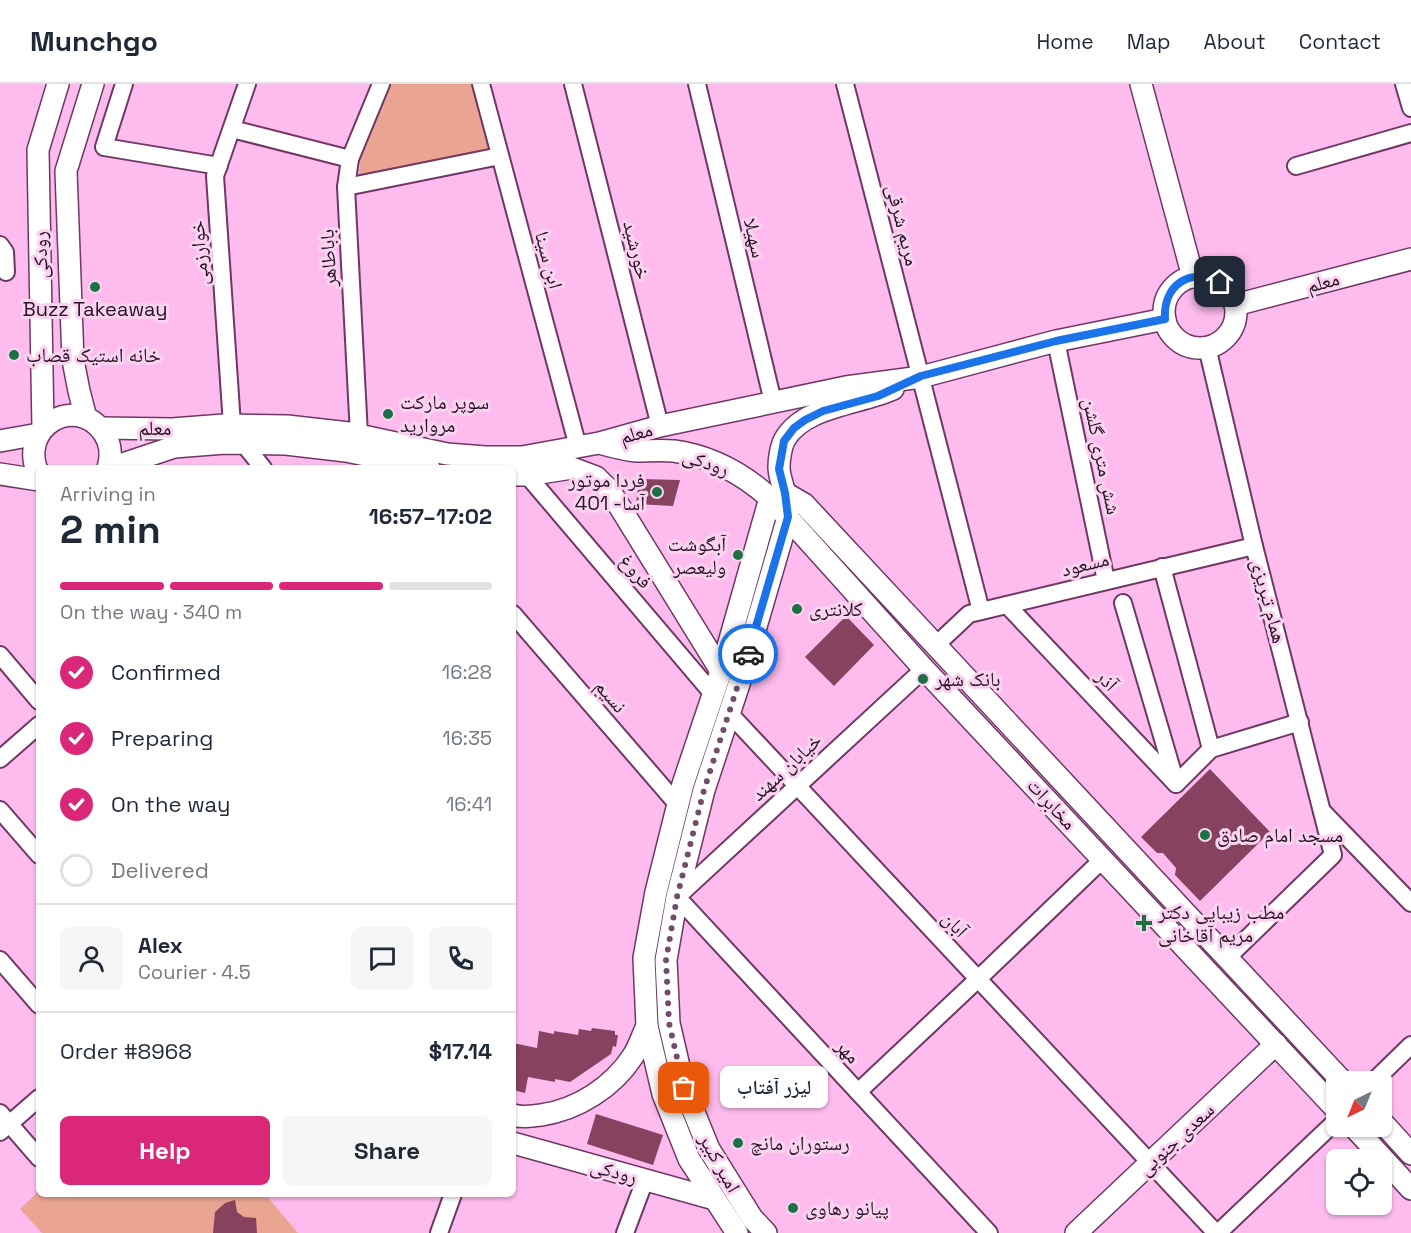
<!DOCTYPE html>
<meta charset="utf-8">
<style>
:root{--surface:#fff;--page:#f6f6f7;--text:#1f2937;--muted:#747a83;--line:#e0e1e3;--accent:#db2777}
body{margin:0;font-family:"Space Grotesk","Noto Naskh Arabic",sans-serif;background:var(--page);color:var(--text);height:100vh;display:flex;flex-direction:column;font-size:22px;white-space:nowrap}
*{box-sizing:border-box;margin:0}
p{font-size:20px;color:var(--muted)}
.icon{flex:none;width:33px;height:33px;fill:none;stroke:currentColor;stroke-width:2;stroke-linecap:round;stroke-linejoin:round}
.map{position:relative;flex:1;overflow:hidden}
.drawer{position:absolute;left:36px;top:381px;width:480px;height:732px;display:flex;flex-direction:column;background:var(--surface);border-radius:9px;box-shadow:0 2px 4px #0004}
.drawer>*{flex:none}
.needle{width:39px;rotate:223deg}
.controls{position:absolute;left:1326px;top:987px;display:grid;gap:12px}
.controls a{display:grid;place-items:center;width:66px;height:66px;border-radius:9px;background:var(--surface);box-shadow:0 2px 4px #0004;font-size:30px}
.pin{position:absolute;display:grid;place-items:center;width:51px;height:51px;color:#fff;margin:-26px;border-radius:12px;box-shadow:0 3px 9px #0006}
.courier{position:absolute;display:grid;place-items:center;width:60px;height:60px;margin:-30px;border:4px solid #1a73e8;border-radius:50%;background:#fff;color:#222;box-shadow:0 2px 8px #0007}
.bubble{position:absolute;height:42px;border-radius:9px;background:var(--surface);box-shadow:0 2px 4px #0004;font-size:20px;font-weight:600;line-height:42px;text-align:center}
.overview em{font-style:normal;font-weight:600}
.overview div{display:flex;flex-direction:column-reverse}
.overview{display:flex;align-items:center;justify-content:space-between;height:102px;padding:0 24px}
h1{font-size:39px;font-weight:600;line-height:45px}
.bar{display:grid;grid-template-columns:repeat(4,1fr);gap:9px 6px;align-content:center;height:72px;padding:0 24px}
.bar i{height:8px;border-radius:4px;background:var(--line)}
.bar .selected{background:var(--accent)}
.bar p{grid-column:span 4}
.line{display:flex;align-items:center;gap:15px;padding:0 24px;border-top:2px solid var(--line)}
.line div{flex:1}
.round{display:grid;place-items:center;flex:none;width:63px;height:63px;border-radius:9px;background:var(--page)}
ol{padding:0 24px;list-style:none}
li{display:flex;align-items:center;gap:18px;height:66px}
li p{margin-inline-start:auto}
li .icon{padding:6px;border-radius:50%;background:var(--accent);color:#fff;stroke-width:4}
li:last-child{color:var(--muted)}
li i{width:33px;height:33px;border:3px solid var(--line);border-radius:50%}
.action{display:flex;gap:12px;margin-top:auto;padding:12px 24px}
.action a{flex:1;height:69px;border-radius:9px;background:var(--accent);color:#fff;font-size:24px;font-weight:600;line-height:69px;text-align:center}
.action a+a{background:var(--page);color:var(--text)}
header{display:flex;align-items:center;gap:36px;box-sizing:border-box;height:84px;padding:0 30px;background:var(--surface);border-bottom:2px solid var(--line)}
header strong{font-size:28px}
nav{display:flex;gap:33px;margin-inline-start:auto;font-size:21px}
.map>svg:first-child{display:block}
.green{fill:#eaa492}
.building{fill:#87425f}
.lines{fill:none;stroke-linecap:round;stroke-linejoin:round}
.minor-casing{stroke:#6f3764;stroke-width:20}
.major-casing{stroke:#6f3764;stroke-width:24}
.minor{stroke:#fff;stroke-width:16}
.major{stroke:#fff;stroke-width:21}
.done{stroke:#734c6b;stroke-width:6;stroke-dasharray:0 10.8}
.route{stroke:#1a73e8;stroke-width:8}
.poi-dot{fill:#1b7143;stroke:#fbd3f1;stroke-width:2}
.labels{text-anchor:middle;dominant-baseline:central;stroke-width:6;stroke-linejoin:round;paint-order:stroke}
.street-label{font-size:20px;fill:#281124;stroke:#fbd3f1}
.poi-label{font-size:20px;fill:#281124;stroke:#fbd3f1;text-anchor:start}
</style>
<header>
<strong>Munchgo</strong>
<nav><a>Home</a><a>Map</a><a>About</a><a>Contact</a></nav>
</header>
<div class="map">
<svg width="1411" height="1149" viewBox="0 0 1411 1149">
<rect width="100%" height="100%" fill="#febbee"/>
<g class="green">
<polygon points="388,0 476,0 494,68 358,95 362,66"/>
<polygon points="39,1107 39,1110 265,1110 298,1149 42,1149 20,1125"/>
</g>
<g class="building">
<polygon points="639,395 680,396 673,422 636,420"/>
<polygon points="846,532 874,561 834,602 805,573"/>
<polygon points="1210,685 1270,748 1200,817 1175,791 1176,784 1163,769 1157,769 1141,753"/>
<polygon points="592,944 615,947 615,951 618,951 616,963 613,962 611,970 570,998 555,995 555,998 528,993 525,1009 513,1006 513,959 537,964 539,947 554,950 554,947 578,951 579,945 591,947"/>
<polygon points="596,1030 663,1051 653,1081 587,1060"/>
<polygon points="235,1116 237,1128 244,1133 256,1134 257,1149 213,1149 215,1128 225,1119"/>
</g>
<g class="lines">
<defs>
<g id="minor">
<polyline points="124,0 104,63 219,82"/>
<polyline points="481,0 578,363"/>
<polyline points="573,0 660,342"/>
<polyline points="697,0 773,318"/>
<polyline points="845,0 981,527"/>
<polyline points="1404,0 1411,24"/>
<polyline points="232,45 350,75"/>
<polyline points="1296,82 1411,49"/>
<polyline points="346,103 500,72"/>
<polyline points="0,161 5,168 6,188"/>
<polyline points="1056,257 1106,497"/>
<polyline points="1207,263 1254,462 1333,771 1228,873"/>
<polyline points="232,341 215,92 247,0"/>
<polyline points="359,351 346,103 350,75 381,0"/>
<polyline points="243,359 263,384"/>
<polyline points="527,391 713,610"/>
<polyline points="1162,483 1211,665"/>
<polyline points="1123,519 1175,696"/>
<polyline points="1007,521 1176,700"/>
<polyline points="513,530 678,721"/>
<polyline points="936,561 969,530 1254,462"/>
<polyline points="0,571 39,617"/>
<polyline points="729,629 1216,1149"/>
<polyline points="0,675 39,641"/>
<polyline points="1176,700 1211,665 1300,638"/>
<polyline points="0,726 39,771"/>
<polyline points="1322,727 1411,819"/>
<polyline points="677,813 989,1149"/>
<polyline points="677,813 924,585"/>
<polyline points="0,876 39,921"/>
<polyline points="1373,998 1411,961"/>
<polyline points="858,1008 978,895 1103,775"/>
<polyline points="0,1029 39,1074"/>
<polyline points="0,1048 39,1014"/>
<polyline points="439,1149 453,1110"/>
<polyline points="625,1149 645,1096"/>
<polyline points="1218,1149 1336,1037"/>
</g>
<g id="major">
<polyline points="1141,0 1193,193"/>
<circle cx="1200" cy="228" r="36"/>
<polyline points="1235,221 1411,175"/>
<polyline points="86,334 79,307 73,276 66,87 93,0"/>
<polyline points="43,344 38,66 58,0"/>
<polyline points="100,344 172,345 224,341 287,342 349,349 447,370 485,373 522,373 599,359 660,342 846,303 921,293 1056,257 1165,235"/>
<polyline points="0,357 39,350"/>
<path d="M603 360C614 363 625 366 636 367 648 367 661 366 674 367 711 372 742 389 770 414L924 585 1336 1025"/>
<polyline points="111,384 174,363 225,359 286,360 346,367 429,384"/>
<polyline points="0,390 39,396"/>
<path d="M39 391C16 344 75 309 103 348 111 359 112 371 108 384"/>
<polyline points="513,391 527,391 572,384 596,393 610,407 721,587"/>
<polyline points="785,409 804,420 1343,998"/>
<path d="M513 1031C522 1034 531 1032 541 1031 577 1026 613 1003 633 972 639 963 642 952 647 942"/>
<polyline points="1382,1038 1411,1070"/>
<polyline points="1353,1042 1411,1105"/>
<polyline points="513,1059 714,1115"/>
<polyline points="737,1149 689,1075 663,1010 647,942 644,874 656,808 683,700 721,587 770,414"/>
<path d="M766 1149 752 1134 709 1065 684 1004 669 939 666 876 677 813 704 706 741 594 788 433C787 426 786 418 785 410 783 401 779 392 779 383 779 375 781 362 785 355 804 322 860 320 893 305"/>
<polyline points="1076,1149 1276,960"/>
</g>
</defs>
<use href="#minor" class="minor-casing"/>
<use href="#major" class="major-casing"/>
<use href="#minor" class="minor"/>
<use href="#major" class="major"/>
</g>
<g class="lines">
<polyline class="done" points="684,1004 669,939 666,876 677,813 704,706 748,570"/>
<path class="route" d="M748 570 788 433 785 409 779 385 784 357 794 344 805 336 823 327 878 312 921 292 1056 257 1165 235C1163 201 1190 183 1220 198"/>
</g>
<g class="poi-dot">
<circle cx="95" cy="203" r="6"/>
<circle cx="14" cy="271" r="6"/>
<circle cx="388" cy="330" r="6"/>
<circle cx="657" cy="408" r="6"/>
<circle cx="738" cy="471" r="6"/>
<circle cx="797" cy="525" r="6"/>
<circle cx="923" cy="595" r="6"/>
<circle cx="1205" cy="751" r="6"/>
<path d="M1141 830h6v6h6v6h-6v6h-6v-6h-6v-6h6z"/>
<circle cx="738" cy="1059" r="6"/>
<circle cx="793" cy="1124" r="6"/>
</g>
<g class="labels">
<g class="street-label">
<text transform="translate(903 141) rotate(76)">مریم شرقی</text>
<text transform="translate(755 154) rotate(77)">سهیلا</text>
<text transform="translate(637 166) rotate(76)">خورشید</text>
<text transform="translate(199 169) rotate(-94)">خوارزمی</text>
<text transform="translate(40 171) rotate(-92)">رودکی</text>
<text transform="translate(328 174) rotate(-93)">باباطاهر</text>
<text transform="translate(549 176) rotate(75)">ابن سینا</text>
<text transform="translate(1323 198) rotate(-15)">معلم</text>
<text x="155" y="344">معلم</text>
<text transform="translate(636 349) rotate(-16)">معلم</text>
<text transform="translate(1102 372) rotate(78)">شش متری گلشن</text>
<text transform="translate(706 378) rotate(19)">رودکی</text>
<text transform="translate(1085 480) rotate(-14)">مسعود</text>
<text transform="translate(636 487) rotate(50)">فروغ</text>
<text transform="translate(1269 517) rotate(75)">همام تبریزی</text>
<text transform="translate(1107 596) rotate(47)">آذر</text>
<text transform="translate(611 612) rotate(49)">نسیم</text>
<text transform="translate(786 683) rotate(-43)">خیابان سهند</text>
<text transform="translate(1052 720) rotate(47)">مخابرات</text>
<text transform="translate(955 840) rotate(47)">آبان</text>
<text transform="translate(848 967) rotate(47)">مهر</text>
<text transform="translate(1176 1055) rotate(-43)">سعدى جنوبی</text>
<text transform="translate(720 1079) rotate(61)">امیر کبیر</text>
<text transform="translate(614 1087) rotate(15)">رودکى</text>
</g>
<g class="poi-label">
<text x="95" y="225" text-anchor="middle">Buzz Takeaway</text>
<text x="26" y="271">خانه استیک قصاب</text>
<text x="400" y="318">سوپر مارکت<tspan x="400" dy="23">مروارید</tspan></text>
<text x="645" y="396" text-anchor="end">فردا موتور<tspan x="645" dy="23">401 -آسا</tspan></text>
<text x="726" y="460" text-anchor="end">آبگوشت<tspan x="726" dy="23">ولیعصر</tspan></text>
<text x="809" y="525">کلانتری</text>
<text x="935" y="595">بانک شهر</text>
<text x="1217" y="751">مسجد امام صادق</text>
<text x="1158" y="828">مطب زیبایی دکتر<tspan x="1158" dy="23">مریم آقاخانی</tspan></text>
<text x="750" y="1059">رستوران مانچ</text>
<text x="805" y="1124">پیانو رهاوی</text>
</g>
</g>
</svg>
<div class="controls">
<a><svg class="needle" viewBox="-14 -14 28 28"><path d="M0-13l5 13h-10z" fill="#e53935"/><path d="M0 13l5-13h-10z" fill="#747a83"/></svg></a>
<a><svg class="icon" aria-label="locate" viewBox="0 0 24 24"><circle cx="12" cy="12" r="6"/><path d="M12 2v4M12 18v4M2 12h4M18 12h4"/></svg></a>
</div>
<div class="pin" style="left:684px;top:1004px;background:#ea580c"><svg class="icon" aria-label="bag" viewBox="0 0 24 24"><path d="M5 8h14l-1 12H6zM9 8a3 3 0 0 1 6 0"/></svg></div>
<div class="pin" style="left:1220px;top:198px;background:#1f2937"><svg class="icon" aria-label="home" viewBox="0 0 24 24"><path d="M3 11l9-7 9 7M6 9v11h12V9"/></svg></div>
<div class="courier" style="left:748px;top:570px"><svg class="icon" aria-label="car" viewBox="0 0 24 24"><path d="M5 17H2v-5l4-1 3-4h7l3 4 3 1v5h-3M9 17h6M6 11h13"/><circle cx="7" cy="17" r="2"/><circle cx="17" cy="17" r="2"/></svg></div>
<div class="bubble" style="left:720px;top:982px;width:108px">لیزر آفتاب</div>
<section class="drawer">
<div class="overview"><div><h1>2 min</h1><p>Arriving in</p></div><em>16:57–17:02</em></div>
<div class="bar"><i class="selected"></i><i class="selected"></i><i class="selected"></i><i></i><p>On the way · 340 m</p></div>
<ol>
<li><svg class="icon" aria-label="check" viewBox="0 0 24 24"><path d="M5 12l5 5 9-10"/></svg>Confirmed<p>16:28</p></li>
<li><svg class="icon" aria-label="check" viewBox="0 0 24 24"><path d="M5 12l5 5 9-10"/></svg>Preparing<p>16:35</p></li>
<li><svg class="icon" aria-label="check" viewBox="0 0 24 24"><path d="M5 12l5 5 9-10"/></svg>On the way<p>16:41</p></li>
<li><i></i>Delivered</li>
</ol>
<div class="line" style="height:108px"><a class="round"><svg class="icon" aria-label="person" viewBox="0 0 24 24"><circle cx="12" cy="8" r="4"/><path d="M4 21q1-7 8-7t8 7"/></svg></a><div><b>Alex</b><p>Courier · 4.5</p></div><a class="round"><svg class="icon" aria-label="chat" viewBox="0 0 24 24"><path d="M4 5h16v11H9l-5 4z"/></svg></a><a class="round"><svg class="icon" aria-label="phone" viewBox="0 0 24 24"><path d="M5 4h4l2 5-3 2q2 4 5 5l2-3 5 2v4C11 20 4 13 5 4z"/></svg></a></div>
<div class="line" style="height:78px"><div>Order #8968</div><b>$17.14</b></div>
<div class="action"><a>Help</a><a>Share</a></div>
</section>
</div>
